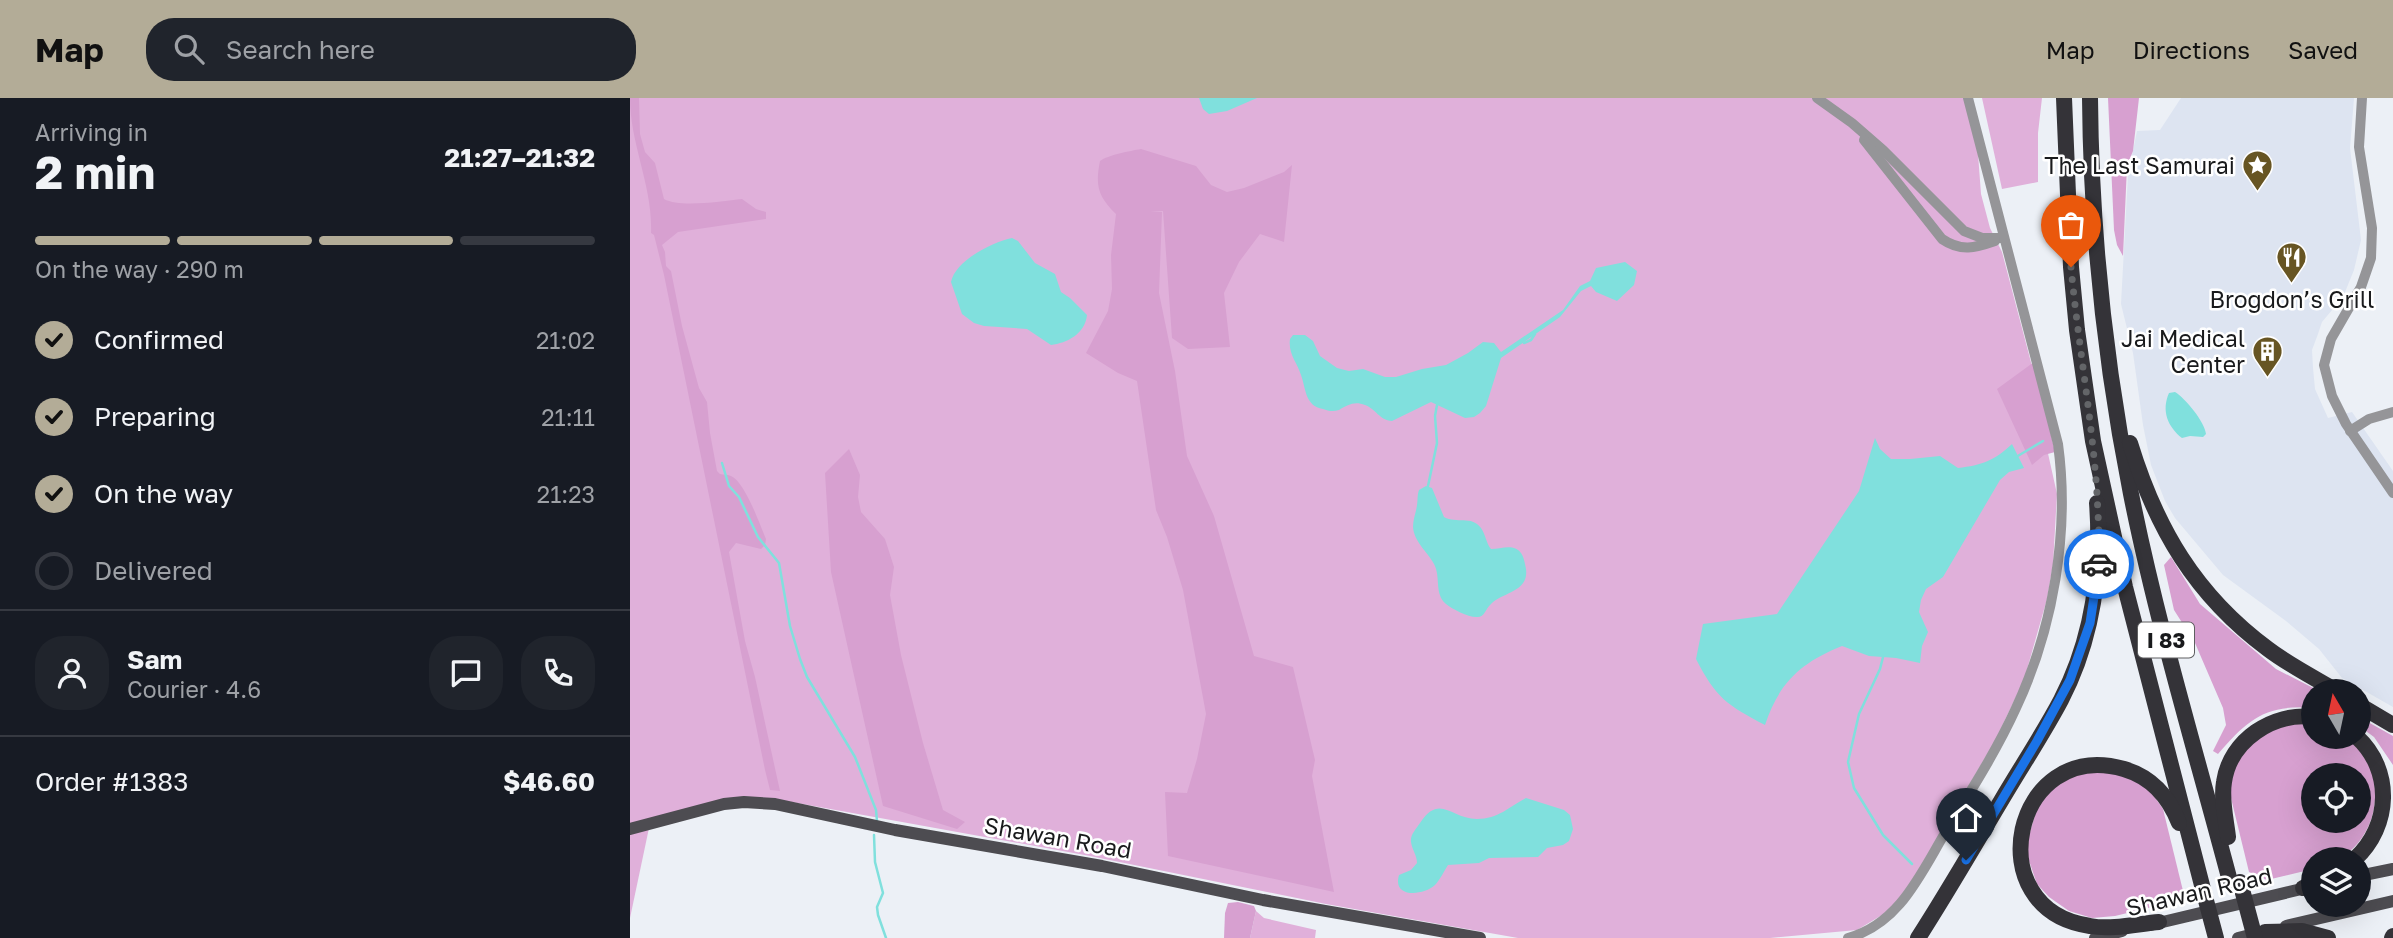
<!DOCTYPE html>
<meta charset="utf-8">
<style>
:root{--surface:#171b24;--page:#20242c;--text:#f1f3f6;--muted:#9ea1a6;--line:#363941;--accent:#b3ac97}
body{margin:0;font-family:"Golos Text",sans-serif;background:var(--page);color:var(--text);height:100vh;display:flex;flex-direction:column;font-size:26px;white-space:nowrap}
*{box-sizing:border-box;margin:0}
p{font-size:23px;color:var(--muted)}
.icon{flex:none;width:38px;height:38px;fill:none;stroke:currentColor;stroke-width:2;stroke-linecap:round;stroke-linejoin:round}
.map{position:relative;flex:1;overflow:hidden}
.side{display:flex;flex-direction:column;background:var(--surface);width:630px}
.side>*{flex:none}
.needle{width:46px;rotate:351deg}
.controls{position:absolute;left:1671px;top:581px;display:grid;gap:14px}
.controls a{display:grid;place-items:center;width:70px;height:70px;border-radius:50%;background:var(--surface);box-shadow:0 7px 28px #0002;font-size:35px}
.pin{position:absolute;display:grid;place-items:center;width:60px;height:60px;color:#fff;margin:-72px -30px;border-radius:50% 50% 50% 0;rotate:-45deg;box-shadow:0 0 7px #0007}
.pin .icon{rotate:45deg}
.courier{position:absolute;display:grid;place-items:center;width:70px;height:70px;margin:-35px;border:5px solid #1a73e8;border-radius:50%;background:#fff;color:#222;box-shadow:0 2px 9px #0007}
.headline em{font-style:normal;font-weight:700}
.headline div{display:flex;flex-direction:column-reverse}
.headline{display:flex;align-items:center;justify-content:space-between;height:119px;padding:0 35px}
h1{font-size:46px;font-weight:700;line-height:52px}
.bar{display:grid;grid-template-columns:repeat(4,1fr);gap:10px 7px;align-content:center;height:84px;padding:0 35px}
.bar i{height:9px;border-radius:5px;background:var(--line)}
.bar .selected{background:var(--accent)}
.bar p{grid-column:span 4}
.line{display:flex;align-items:center;gap:18px;padding:0 35px;border-top:2px solid var(--line)}
.line div{flex:1}
.round{display:grid;place-items:center;flex:none;width:74px;height:74px;border-radius:28px;background:var(--page)}
ol{padding:0 35px;list-style:none}
li{display:flex;align-items:center;gap:21px;height:77px}
li p{margin-inline-start:auto}
li .icon{padding:7px;border-radius:50%;background:var(--accent);color:#111;stroke-width:4}
li:last-child{color:var(--muted)}
li i{width:38px;height:38px;border:4px solid var(--line);border-radius:50%}
header{display:flex;align-items:center;gap:42px;box-sizing:border-box;height:98px;padding:0 35px;background:var(--accent);color:#111}
header strong{font-size:33px}
nav{display:flex;gap:38px;margin-inline-start:auto;font-size:24px}
.search{width:490px;height:63px;background:var(--page);display:flex;align-items:center;gap:18px;box-sizing:border-box;padding:0 24px;border-radius:28px;color:var(--muted);font-size:26px}
main{display:flex;flex:1;min-height:0}
.map>svg:first-child{display:block}
.built{fill:#dde4f1}
.green{fill:#e0b0da}
.forest{fill:#d7a0d0;fill-rule:evenodd}
.water{fill:#80e0dd}
.lines{fill:none;stroke-linecap:round;stroke-linejoin:round}
.stream{stroke:#80e0dd;stroke-width:2.5}
.minor{stroke:#959598;stroke-width:10}
.major{stroke:#4d4c51;stroke-width:12}
.highway{stroke:#343338;stroke-width:16}
.highway-bridge{stroke:#343338;stroke-width:16}
.done{stroke:#636568;stroke-width:7;stroke-dasharray:0 12.6}
.route{stroke:#1a73e8;stroke-width:9}
.labels{text-anchor:middle;dominant-baseline:central;stroke-width:5;stroke-linejoin:round;paint-order:stroke}
.shield{fill:#fff;stroke:#5e5f60;stroke-width:2}
.shield-label{font-size:21px;font-weight:bold;fill:#191a1c}
.poi-label{font-size:23px;fill:#191a1c;stroke:#fff;text-anchor:end}
.street-label{font-size:23px;fill:#191a1c;stroke:#fff}
</style>
<header>
<strong>Map</strong>
<div class="search"><svg class="icon" aria-label="search" viewBox="0 0 24 24"><circle cx="10" cy="10" r="6"/><path d="M15 15l6 6"/></svg>Search here</div>
<nav><a>Map</a><a>Directions</a><a>Saved</a></nav>
</header>
<main>
<section class="side">
<div class="headline"><div><h1>2 min</h1><p>Arriving in</p></div><em>21:27–21:32</em></div>
<div class="bar"><i class="selected"></i><i class="selected"></i><i class="selected"></i><i></i><p>On the way · 290 m</p></div>
<ol>
<li><svg class="icon" aria-label="check" viewBox="0 0 24 24"><path d="M5 12l5 5 9-10"/></svg>Confirmed<p>21:02</p></li>
<li><svg class="icon" aria-label="check" viewBox="0 0 24 24"><path d="M5 12l5 5 9-10"/></svg>Preparing<p>21:11</p></li>
<li><svg class="icon" aria-label="check" viewBox="0 0 24 24"><path d="M5 12l5 5 9-10"/></svg>On the way<p>21:23</p></li>
<li><i></i>Delivered</li>
</ol>
<div class="line" style="height:126px"><a class="round"><svg class="icon" aria-label="person" viewBox="0 0 24 24"><circle cx="12" cy="8" r="4"/><path d="M4 21q1-7 8-7t8 7"/></svg></a><div><b>Sam</b><p>Courier · 4.6</p></div><a class="round"><svg class="icon" aria-label="chat" viewBox="0 0 24 24"><path d="M4 5h16v11H9l-5 4z"/></svg></a><a class="round"><svg class="icon" aria-label="phone" viewBox="0 0 24 24"><path d="M5 4h4l2 5-3 2q2 4 5 5l2-3 5 2v4C11 20 4 13 5 4z"/></svg></a></div>
<div class="line" style="height:91px"><div>Order #1383</div><b>$46.60</b></div>
</section>
<div class="map">
<svg width="1763" height="840" viewBox="0 0 1763 840">
<rect width="100%" height="100%" fill="#ecf0f6"/>
<polygon class="built" points="1551,0 1724,0 1720,50 1731,142 1724,172 1713,199 1692,224 1688,236 1682,252 1683,270 1685,291 1698,320 1722,314 1763,373 1763,609 1712,580 1689,551 1656,523 1593,477 1545,420 1535,403 1521,367 1513,327 1503,255 1491,206 1498,77 1507,33 1530,32"/>
<g class="green">
<polygon points="0,0 1335,0 1348,56 1351,96 1360,130 1372,154 1419,333 1415,342 1427,396 1423,466 1417,501 1394,582 1364,645 1286,776 1262,811 1227,832 1140,840 888,840 696,806 460,758 145,701 0,726"/>
<polygon points="1352,0 1412,0 1408,35 1408,84 1372,91"/>
<polygon points="19,730 0,820 0,736"/>
<polygon points="626,813 634,820 686,832 685,840 620,840"/>
</g>
<g class="forest">
<path d="M0 0H9L10 36 15 54 25 65 34 101C50 110 93 103 112 101L126 111 136 114V121L48 134 32 147 35 154 36 168 41 173 52 228 69 290 77 304 80 335 87 373 90 376C93 377 97 376 101 378 115 384 130 427 136 441L135 447 131 451 106 445 99 454 115 543 125 579 150 693 140 692 135 672 34 177 24 137 21 135C23 89 0 46 0 0Z"/>
<polygon points="1478,0 1509,0 1503,53 1497,68 1493,158 1487,147 1484,132"/>
<path d="M511 51 566 68 581 87 597 94 614 90 654 74 662 67 654 144 630 136 609 164 594 195 600 249 558 251 542 240 533 113 520 114H532L529 195 545 273 557 358 584 418 624 558 663 569 685 662 682 678 704 794 538 758 535 694 557 695 567 661 576 616 553 492 537 439 526 412 507 283 488 275 456 255 478 213 482 191 481 157 486 116C468 98 465 88 470 63 478 57 500 53 511 51Z"/>
<polygon points="1404,264 1425,354 1414,357 1402,367 1367,291"/>
<polygon points="219,351 230,377 228,399 231,414 255,441 264,469 260,497 271,557 293,645 313,712 335,724 327,731 253,708 201,474 195,375"/>
<path d="M1541 459 1570 506 1646 571 1689 593H1684L1683 610C1636 606 1618 621 1588 656L1583 653 1596 627 1593 610 1565 545 1544 512 1534 467Z"/>
<polygon points="1729,619 1763,638 1763,667 1744,639 1729,628"/>
<path d="M1683 624 1684 639H1716C1751 662 1754 714 1728 745 1723 751 1717 755 1712 760L1684 761 1683 771 1637 782 1619 774 1600 696 1602 673 1620 644 1652 626ZM1684 677H1729V723H1684Z"/>
<polygon points="1455,673 1491,674 1520,692 1533,711 1555,801 1485,818 1462,820 1439,813 1419,799 1407,786 1395,751 1410,700 1441,677"/>
<polygon points="608,804 624,808 626,813 620,840 594,840 595,815 598,805"/>
</g>
<g class="water">
<polygon points="569,0 627,0 597,13 579,16 573,11"/>
<path d="M382 140 388 143 405 165 425 176 431 194 440 200 457 217C455 236 437 245 421 247L397 231 354 228 344 225 332 216 321 184C325 163 362 144 382 140Z"/>
<path d="M995 164 1007 173 1004 187 987 203 966 194 961 188 951 193 930 219 871 260 856 308 850 315 844 319 835 320 801 304 762 323C749 322 746 311 735 307 724 303 718 307 709 312 703 314 698 313 693 311 675 308 676 291 671 277 667 264 658 256 660 241L663 237H675L683 243 690 258 707 270 719 273 733 271 755 279H766L792 271 816 267 838 255 853 244 864 245 871 254 933 212 950 188 960 183 966 170Z"/>
<path d="M1545 294C1555 300 1575 324 1576 336L1573 339 1560 338 1552 340C1538 329 1531 313 1539 295Z"/>
<path d="M1245 340 1250 351 1261 361H1280L1310 358 1328 370C1352 367 1364 363 1382 346L1394 370 1379 374 1370 382 1313 479 1296 491 1291 502 1289 514 1298 534 1292 548 1290 565 1266 560 1239 558 1212 548C1172 564 1149 584 1135 627 1097 607 1086 600 1066 561L1073 526 1147 516 1229 393Z"/>
<path d="M796 388 802 390 814 419C827 426 841 417 851 430 856 437 856 445 861 451 871 451 884 445 891 455 894 459 895 466 896 471 899 494 873 494 861 506 855 511 855 520 846 519 838 519 822 511 816 506 804 496 811 479 804 466 797 453 784 444 783 429 783 421 786 415 787 407 788 401 787 398 789 392Z"/>
<path d="M896 700 934 712 940 717 943 731 939 743 933 747 917 750 908 759 859 760 849 765 818 767C814 773 810 782 805 787 793 798 762 800 769 777L781 772 787 765C787 757 782 752 781 744 780 737 786 731 790 725 810 695 821 721 847 721 868 721 879 709 896 700Z"/>
</g>
<g class="lines">
<g class="stream">
<polyline points="894,245 901,242 905,236"/>
<polyline points="1386,359 1413,343"/>
<polyline points="92,365 99,388 109,399 128,439 149,465 160,528 170,561 177,579 225,659 246,712 247,723"/>
<polyline points="798,388 807,345 805,318 807,307"/>
<polyline points="1253,559 1250,571 1229,616 1218,664 1224,690 1253,737 1282,766"/>
<polyline points="244,737 245,764 253,795 247,809 248,817 256,840"/>
</g>
<g class="minor">
<polyline points="1187,0 1222,25 1253,52 1334,133 1352,140 1373,140"/>
<polyline points="1732,0 1729,49 1742,130 1741,160 1731,189 1701,241 1694,267 1702,298 1716,326 1763,395"/>
<path d="M1234 42 1312 141C1331 154 1345 150 1365 143"/>
<polyline points="1720,333 1739,321 1763,314"/>
<path d="M1218 840C1269 826 1290 777 1315 735 1340 694 1366 654 1386 610 1423 531 1440 434 1428 346L1338 0"/>
</g>
<g class="major">
<polyline points="0,731 94,706 114,704 145,706 265,732 472,768 633,802 850,840"/>
<polyline points="1729,778 1763,771"/>
<polyline points="1520,827 1680,789"/>
<polyline points="1656,828 1763,803"/>
<polyline points="1465,840 1492,833"/>
<polyline points="1608,840 1632,834"/>
</g>
<g class="highway">
<polyline points="1434,0 1441,169 1447,232 1463,343 1495,489 1574,795"/>
<path d="M1460 0C1461 134 1475 265 1501 396 1527 526 1567 658 1601 787"/>
<path d="M1500 345C1526 430 1565 497 1638 551 1659 567 1684 580 1707 593"/>
<polyline points="1729,607 1763,627"/>
<path d="M1598 739C1596 721 1591 702 1594 684 1600 642 1643 614 1684 619"/>
<path d="M1725 761C1761 728 1763 672 1727 639"/>
<polyline points="1673,790 1684,785"/>
<path d="M1529 824C1507 826 1482 832 1460 828 1346 812 1383 639 1494 671 1521 679 1539 699 1549 725"/>
<polyline points="1635,834 1672,833 1698,840"/>
<path d="M1288 840C1317 795 1344 748 1371 703 1391 669 1413 636 1431 602 1463 540 1472 473 1467 405"/>
<polyline points="1762,840 1763,838"/>
</g>
<g class="highway-bridge">
<polyline points="1610,784 1625,840"/>
<polyline points="1574,795 1586,840"/>
</g>
</g>
<g class="lines">
<path class="done" d="M1441 169C1448 245 1462 320 1467 396 1468 419 1470 443 1469 466"/>
<polyline class="route" points="1336,762 1407,643 1440,582 1460,525 1469,466"/>
</g>
<defs>
<symbol id="sight-pin" viewBox="-11 -11 22 30"><path d="M0 17L-7.5 6A9.5 9.5 0 1 1 7.5 6Z" fill="#675523" stroke="#fff"/><path d="M0-6L1.8-2.2L6-1.7L2.9 1.2L3.7 5.4L0 3.3L-3.7 5.4L-2.9 1.2L-6-1.7L-1.8-2.2Z" fill="#fff"/></symbol>
<symbol id="restaurant-pin" viewBox="-11 -11 22 30"><path d="M0 17L-7.5 6A9.5 9.5 0 1 1 7.5 6Z" fill="#675523" stroke="#fff"/><path d="M-5-6h1v4h1v-4h1v4h1v-4h1v5L-1.5 .5V6h-2V.5L-5-1ZM5-6V6H3V1.5H1.5Q1.5-4 5-6Z" fill="#fff"/></symbol>
<symbol id="building-pin" viewBox="-11 -11 22 30"><path d="M0 17L-7.5 6A9.5 9.5 0 1 1 7.5 6Z" fill="#675523" stroke="#fff"/><path d="M-4-6H4V6H1V3H-1V6H-4ZM-2.5-4.3h1.7v1.8h-1.7ZM.8-4.3h1.7v1.8H.8ZM-2.5-1h1.7V.8h-1.7ZM.8-1h1.7V.8H.8Z" fill="#fff"/></symbol>
</defs>
<g fill-rule="evenodd">
<use href="#sight-pin" x="1610" y="50" width="35" height="47"/>
<use href="#restaurant-pin" x="1644" y="142" width="35" height="47"/>
<use href="#building-pin" x="1620" y="236" width="35" height="47"/>
</g>
<g class="labels">
<rect class="shield" x="1508" y="524.5" width="56" height="35" rx="5"/>
<g class="shield-label">
<text x="1536" y="542">I 83</text>
</g>
<g class="poi-label">
<text x="1605" y="67">The Last Samurai</text>
<text x="1662" y="201" text-anchor="middle">Brogdon’s Grill</text>
<text x="1615" y="240">Jai Medical<tspan x="1615" dy="26">Center</tspan></text>
</g>
<g class="street-label">
<text transform="translate(428 739) rotate(10)">Shawan Road</text>
<text transform="translate(1569 793) rotate(-13)">Shawan Road</text>
</g>
</g>
</svg>
<div class="controls">
<a><svg class="needle" viewBox="-14 -14 28 28"><path d="M0-13l5 13h-10z" fill="#e53935"/><path d="M0 13l5-13h-10z" fill="#9ea1a6"/></svg></a>
<a><svg class="icon" aria-label="locate" viewBox="0 0 24 24"><circle cx="12" cy="12" r="6"/><path d="M12 2v4M12 18v4M2 12h4M18 12h4"/></svg></a>
<a><svg class="icon" aria-label="layers" viewBox="0 0 24 24"><path d="M12 4l9 5-9 5-9-5zM3 14l9 5 9-5"/></svg></a>
</div>
<div class="pin" style="left:1441px;top:169px;background:#ea580c"><svg class="icon" aria-label="bag" viewBox="0 0 24 24"><path d="M5 8h14l-1 12H6zM9 8a3 3 0 0 1 6 0"/></svg></div>
<div class="pin" style="left:1336px;top:762px;background:#1f2937"><svg class="icon" aria-label="home" viewBox="0 0 24 24"><path d="M3 11l9-7 9 7M6 9v11h12V9"/></svg></div>
<div class="courier" style="left:1469px;top:466px"><svg class="icon" aria-label="car" viewBox="0 0 24 24"><path d="M5 17H2v-5l4-1 3-4h7l3 4 3 1v5h-3M9 17h6M6 11h13"/><circle cx="7" cy="17" r="2"/><circle cx="17" cy="17" r="2"/></svg></div>
</div>
</main>
